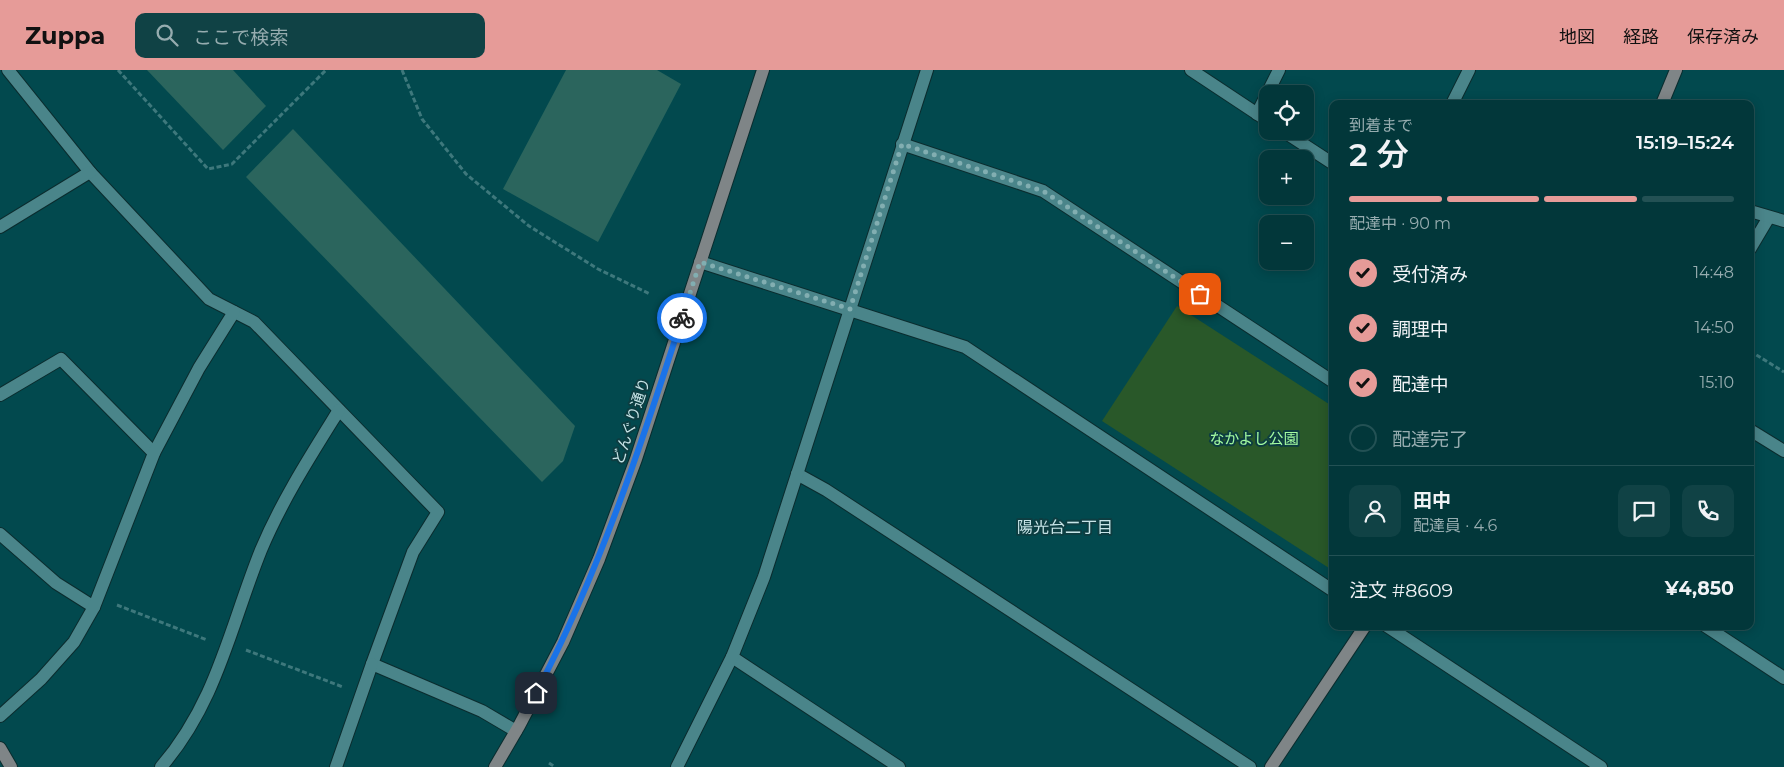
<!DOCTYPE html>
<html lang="ja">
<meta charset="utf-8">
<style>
:root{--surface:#02373a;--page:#104245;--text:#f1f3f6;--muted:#96acaf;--line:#235154;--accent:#e69b98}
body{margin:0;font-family:Montserrat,"Noto Sans JP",sans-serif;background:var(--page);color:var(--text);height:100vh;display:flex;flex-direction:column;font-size:19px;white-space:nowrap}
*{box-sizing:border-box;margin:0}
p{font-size:16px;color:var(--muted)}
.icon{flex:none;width:28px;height:28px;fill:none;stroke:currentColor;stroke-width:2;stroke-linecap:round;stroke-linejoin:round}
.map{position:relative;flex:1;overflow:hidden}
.side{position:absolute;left:1329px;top:30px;width:425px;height:530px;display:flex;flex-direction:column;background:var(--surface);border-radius:10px;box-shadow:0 2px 12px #0003,0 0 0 1px var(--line)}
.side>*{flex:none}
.tools{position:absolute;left:1259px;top:15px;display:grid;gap:10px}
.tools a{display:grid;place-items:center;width:55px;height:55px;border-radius:10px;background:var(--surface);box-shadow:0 2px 12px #0003,0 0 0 1px var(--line);font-size:25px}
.pin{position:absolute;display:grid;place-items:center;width:42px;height:42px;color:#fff;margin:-21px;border-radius:10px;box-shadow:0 2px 8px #0006}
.courier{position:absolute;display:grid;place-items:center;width:50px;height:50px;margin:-25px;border:4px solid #1a73e8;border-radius:50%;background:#fff;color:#222;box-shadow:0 1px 6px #0007}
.overview em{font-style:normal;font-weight:600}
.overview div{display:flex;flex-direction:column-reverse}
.overview{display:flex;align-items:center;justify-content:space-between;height:85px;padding:0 20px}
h1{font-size:32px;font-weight:600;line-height:38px}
.bar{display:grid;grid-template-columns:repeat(4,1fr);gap:8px 5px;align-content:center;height:60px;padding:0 20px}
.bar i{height:6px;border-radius:4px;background:var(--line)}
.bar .on{background:var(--accent)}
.bar p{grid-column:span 4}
.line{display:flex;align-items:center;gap:12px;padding:0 20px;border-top:1px solid var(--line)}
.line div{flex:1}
.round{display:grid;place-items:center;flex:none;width:52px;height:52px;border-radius:10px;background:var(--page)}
ol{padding:0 20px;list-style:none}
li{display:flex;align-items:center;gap:15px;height:55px}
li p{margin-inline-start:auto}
li .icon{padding:5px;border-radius:50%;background:var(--accent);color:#111;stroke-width:4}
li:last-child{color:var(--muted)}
li i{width:28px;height:28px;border:2px solid var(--line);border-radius:50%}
header{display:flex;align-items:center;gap:30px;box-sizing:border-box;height:70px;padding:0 25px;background:var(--accent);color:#111}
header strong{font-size:24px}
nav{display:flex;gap:28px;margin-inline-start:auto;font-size:18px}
.search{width:350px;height:45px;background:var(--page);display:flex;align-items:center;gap:12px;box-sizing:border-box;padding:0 18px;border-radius:10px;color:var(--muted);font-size:19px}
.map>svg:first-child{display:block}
.green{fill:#295829}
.building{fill:#2b655d}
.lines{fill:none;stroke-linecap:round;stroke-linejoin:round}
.lane-casing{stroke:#0b2c2e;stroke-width:14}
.street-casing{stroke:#0b2c2e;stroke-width:14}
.secondary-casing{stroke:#0b2c2e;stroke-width:14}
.path{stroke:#3e787c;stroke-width:3;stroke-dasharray:5 2.5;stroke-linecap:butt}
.lane{stroke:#4a858a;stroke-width:12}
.street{stroke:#4a858a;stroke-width:12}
.secondary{stroke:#7f8587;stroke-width:12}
.done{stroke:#82aeb1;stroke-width:5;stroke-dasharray:0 9}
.route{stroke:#1a73e8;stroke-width:6}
.labels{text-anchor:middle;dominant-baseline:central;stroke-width:4;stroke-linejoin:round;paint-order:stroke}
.street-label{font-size:15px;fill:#c7e4e7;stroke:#0d3d41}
.park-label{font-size:15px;fill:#a4fba1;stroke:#0d3d41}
.neighbourhood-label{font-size:16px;fill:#c7e4e7;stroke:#0d3d41}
</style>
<header>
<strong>Zuppa</strong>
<div class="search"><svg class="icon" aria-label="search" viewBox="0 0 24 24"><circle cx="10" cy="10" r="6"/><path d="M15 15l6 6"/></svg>ここで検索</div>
<nav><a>地図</a><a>経路</a><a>保存済み</a></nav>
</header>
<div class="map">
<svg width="1784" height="697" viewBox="0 0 1784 697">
<rect width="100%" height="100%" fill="#02494e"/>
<polygon class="green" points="1177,236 1332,336 1332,500 1102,351"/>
<g class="building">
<polygon points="147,0 233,0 266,36 223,80"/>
<polygon points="566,0 657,0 681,14 598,172 503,119"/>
<polygon points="293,59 575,356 563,391 542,412 246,107"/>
</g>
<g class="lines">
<defs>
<polyline id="lane" points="1750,179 1769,147"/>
<g id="street">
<polyline points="8,0 90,102 209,229 254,252 438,442 413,482 372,594 482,641 516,661"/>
<polyline points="1191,0 1268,51"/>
<polyline points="1452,34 1469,0"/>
<polyline points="1257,44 1279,0"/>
<polyline points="1283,61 1332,93"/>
<polyline points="902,74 1043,121 1332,311"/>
<polyline points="1750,141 1784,151"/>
<polyline points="0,157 90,102"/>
<polyline points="700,192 965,277 1332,520"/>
<polyline points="0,325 61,289 154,383"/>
<polyline points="1750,360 1784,381"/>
<polyline points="797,404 826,420 1250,697"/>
<polyline points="0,464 56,513 94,537"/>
<polyline points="1387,556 1601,697"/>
<polyline points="1705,556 1784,608"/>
<polyline points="732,587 899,697"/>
<polyline points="0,646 41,609 74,572 94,537 154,383 199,298 234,242"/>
<path d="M161 697C217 632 230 557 261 480 282 430 311 385 339 340"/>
<polyline points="336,697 372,594"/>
<polyline points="677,697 732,587 764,507 927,0"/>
</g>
<g id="secondary">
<polyline points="1662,34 1676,0"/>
<polyline points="0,678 11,697"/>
<polyline points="495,697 519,656 563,572 599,489 636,389 763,0"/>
<polyline points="1271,697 1365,556"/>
</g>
</defs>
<use href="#lane" class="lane-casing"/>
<use href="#street" class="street-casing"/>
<use href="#secondary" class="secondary-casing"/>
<g class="path">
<polyline points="118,0 208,99 232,94 326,0"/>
<polyline points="402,0 422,49 466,104 529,156 598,199 650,224"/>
<polyline points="1750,281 1784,302"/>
<polyline points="117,535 207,570"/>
<polyline points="246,580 343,617"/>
<polyline points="549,693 555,697"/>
</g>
<use href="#lane" class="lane"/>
<use href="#street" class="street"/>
<use href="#secondary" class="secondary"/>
</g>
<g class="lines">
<polyline class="done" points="682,248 700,192 850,239 902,74 1043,121 1200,224"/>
<path class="route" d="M536 623C599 503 641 376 682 248"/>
</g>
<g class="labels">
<g class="street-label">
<text transform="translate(631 351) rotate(-72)">どんぐり通り</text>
</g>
<g class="park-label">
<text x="1254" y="368">なかよし公園</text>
</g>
<g class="neighbourhood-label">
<text x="1065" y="457">陽光台二丁目</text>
</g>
</g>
</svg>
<div class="tools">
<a><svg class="icon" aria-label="locate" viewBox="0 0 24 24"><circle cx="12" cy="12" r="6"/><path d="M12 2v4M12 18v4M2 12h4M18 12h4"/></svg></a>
<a>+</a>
<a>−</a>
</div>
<div class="pin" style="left:1200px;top:224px;background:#ea580c"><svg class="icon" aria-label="bag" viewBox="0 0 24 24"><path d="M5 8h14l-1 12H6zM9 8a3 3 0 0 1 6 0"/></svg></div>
<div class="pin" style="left:536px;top:623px;background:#1f2937"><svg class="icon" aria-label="home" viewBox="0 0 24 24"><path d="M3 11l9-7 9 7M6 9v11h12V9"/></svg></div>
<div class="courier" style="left:682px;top:248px"><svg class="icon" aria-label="bike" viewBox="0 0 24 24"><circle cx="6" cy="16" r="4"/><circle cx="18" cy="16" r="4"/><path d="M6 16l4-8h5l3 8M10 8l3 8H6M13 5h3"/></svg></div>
<section class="side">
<div class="overview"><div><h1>2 分</h1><p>到着まで</p></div><em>15:19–15:24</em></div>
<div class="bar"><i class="on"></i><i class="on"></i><i class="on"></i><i></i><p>配達中 · 90 m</p></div>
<ol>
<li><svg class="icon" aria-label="check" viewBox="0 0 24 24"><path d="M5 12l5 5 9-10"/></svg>受付済み<p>14:48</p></li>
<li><svg class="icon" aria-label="check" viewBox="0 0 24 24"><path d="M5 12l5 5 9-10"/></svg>調理中<p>14:50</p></li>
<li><svg class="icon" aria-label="check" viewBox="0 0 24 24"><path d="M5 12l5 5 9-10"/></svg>配達中<p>15:10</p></li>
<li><i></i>配達完了</li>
</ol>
<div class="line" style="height:90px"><a class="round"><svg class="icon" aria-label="person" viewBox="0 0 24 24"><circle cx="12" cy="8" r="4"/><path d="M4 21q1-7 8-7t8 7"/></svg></a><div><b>田中</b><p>配達員 · 4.6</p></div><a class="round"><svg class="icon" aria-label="chat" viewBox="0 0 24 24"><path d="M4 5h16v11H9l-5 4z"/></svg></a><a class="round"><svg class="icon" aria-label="phone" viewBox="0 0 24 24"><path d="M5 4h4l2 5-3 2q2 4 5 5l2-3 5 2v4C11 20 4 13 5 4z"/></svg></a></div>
<div class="line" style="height:65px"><div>注文 #8609</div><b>¥4,850</b></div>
</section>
</div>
